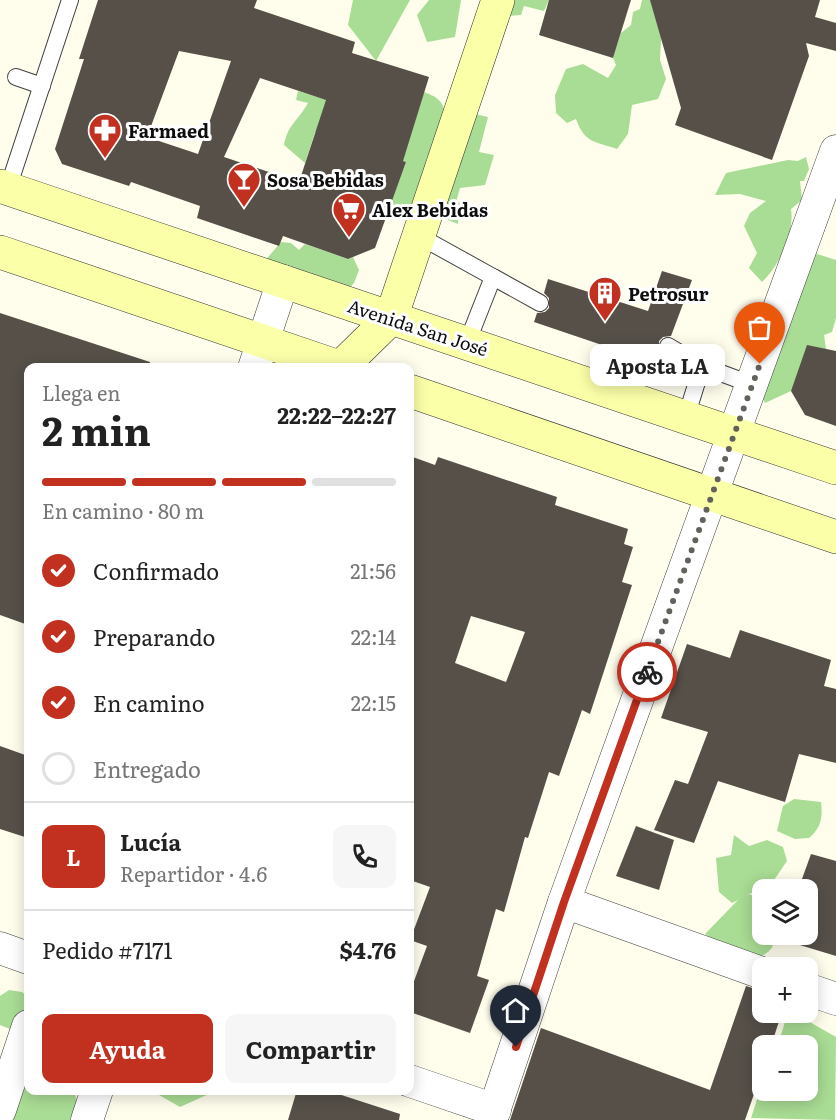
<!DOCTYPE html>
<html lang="es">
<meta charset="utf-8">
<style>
:root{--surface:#fff;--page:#f6f6f6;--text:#222;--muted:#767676;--line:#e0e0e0;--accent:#c2311f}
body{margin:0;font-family:Literata,serif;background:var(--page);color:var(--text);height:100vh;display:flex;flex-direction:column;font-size:22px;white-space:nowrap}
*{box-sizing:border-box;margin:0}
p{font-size:20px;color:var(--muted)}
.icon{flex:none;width:33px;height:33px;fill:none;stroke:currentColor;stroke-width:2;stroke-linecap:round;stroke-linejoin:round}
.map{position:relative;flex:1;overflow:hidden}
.details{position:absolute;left:24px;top:363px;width:390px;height:732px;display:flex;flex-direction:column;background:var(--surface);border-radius:12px;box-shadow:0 3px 15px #0003}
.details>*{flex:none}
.fabs{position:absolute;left:752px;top:879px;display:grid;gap:12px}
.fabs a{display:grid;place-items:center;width:66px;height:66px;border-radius:12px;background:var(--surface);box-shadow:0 3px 15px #0003;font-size:30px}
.pin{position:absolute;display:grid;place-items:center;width:51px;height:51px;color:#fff;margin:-62px -26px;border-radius:50% 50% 50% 0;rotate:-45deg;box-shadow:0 0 6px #0007}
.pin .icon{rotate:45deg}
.courier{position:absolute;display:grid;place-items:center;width:60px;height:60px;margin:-30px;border:4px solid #c2311f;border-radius:50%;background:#fff;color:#222;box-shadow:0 2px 8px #0007}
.bubble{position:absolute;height:42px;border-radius:12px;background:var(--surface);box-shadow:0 3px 15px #0003;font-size:20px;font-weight:700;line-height:42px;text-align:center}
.overview em{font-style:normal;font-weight:700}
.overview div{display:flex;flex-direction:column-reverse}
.overview{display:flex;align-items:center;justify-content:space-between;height:102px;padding:0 18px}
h1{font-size:39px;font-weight:700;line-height:45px}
.bar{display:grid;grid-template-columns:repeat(4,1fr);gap:9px 6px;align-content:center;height:72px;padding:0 18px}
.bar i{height:8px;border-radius:4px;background:var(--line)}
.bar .current{background:var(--accent)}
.bar p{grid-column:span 4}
.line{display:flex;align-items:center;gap:15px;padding:0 18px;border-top:2px solid var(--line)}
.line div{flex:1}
.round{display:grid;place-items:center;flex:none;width:63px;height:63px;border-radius:12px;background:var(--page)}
ol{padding:0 18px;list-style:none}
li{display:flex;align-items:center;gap:18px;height:66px}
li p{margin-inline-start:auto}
li .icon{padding:6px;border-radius:50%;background:var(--accent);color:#fff;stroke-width:4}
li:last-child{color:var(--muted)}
li i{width:33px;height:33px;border:3px solid var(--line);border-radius:50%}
.primary-button{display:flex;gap:12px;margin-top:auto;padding:12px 18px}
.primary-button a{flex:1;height:69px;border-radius:12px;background:var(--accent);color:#fff;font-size:24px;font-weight:700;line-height:69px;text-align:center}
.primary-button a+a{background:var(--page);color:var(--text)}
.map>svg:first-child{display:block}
.forest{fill:#a9dc94}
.building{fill:#565049;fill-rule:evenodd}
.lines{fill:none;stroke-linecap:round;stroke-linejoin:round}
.lane-casing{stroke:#404040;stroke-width:18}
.street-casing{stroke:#404040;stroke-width:33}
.secondary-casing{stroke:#2f2f2f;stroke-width:34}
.lane{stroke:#fff;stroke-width:16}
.street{stroke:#fff;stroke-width:32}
.secondary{stroke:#fbffa8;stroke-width:33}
.done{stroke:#62615b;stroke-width:6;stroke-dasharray:0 10.8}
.route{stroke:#c2311f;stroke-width:8}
.labels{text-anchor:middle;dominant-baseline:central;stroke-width:6;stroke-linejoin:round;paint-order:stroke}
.poi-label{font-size:18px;font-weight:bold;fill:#0d0d0d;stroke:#fff;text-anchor:start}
.street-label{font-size:18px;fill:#0d0d0d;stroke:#fff}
</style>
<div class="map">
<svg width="836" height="1120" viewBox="0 0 836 1120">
<rect width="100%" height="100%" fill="#fffeed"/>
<g class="forest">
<polygon points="353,0 410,0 376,61 348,25"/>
<polygon points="429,0 461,0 455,37 427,42 417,15"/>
<polygon points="494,0 549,0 544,11 524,6 521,15 508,16"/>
<path d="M642 0H663L660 60 666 79 658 99 632 105 628 134 617 149C595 141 585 144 576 119L567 123 556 113 555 95 566 69 583 64 608 78 616 65 613 58 621 33 631 25 633 12 640 9Z"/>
<path d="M298 91 340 104 331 136 315 132 305 163 284 145C288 124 298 121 308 103L296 100Z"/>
<path d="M424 92C457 103 442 124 438 153L427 157 411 220 386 216 406 162 382 153 383 146 405 153Z"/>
<polygon points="475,114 488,117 479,152 494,155 485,185 460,188 456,202 470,205 470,216 458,216 458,224 440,217"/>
<path d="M806 157 809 169 804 181H800L802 200 791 209C795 233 779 266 762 282L749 268 757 253 744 226 750 213 766 201 740 194 715 195 726 173 788 160 798 161Z"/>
<polygon points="281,242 291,243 299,250 305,244 348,259 353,257 359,270 354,283 343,294 259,268"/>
<polygon points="814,253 836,260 836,318 832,332 824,335 826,349 791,391 765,403 756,386"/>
<path d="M794 799 821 802C823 817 821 828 809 838L795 839 777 831 783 806Z"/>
<path d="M734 835 749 846 767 840 783 847 787 861 768 889 762 890V900L751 893 746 895 750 894 762 903V934L777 936C766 975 726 953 705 934L738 900 732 903 719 892 716 858 731 855Z"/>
<polygon points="9,990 22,992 28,997 28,1024 15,1031 0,1025 0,996"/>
<polygon points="787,1015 808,1021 836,1037 835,1120 751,1118 762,1084 762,1090 807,1090 807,1046 778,1045"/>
<polygon points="28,1073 28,1090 74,1091 79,1108 77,1120 8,1120"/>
<polygon points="152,1091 152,1090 242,1091 211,1093 180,1107"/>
</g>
<g class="building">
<path d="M98 0H257L254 8 355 42 352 53 429 77 403 161 406 162 375 248 348 259 283 236 279 246 197 218 200 206 131 182 129 186 62 164 55 149 84 59H79ZM179 51 231 61 198 154 147 137ZM260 78 326 100 299 182 224 157Z"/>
<polygon points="549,0 631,0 613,58 539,35"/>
<polygon points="650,0 820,0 815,17 836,23 836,51 806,43 809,56 772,160 675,125 681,108"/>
<polygon points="662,271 692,280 671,336 663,337 659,341 659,351 664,356 661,365 534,322 537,313 545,312 549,308 549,298 544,293 548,279 648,311"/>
<polygon points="0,313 150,362 149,368 28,368 28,625 0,615"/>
<polygon points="807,345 836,351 836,426 805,415 791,391"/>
<path d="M410 456 435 465 438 457 557 497 555 505 628 529 624 544 633 547 622 582 632 585 590 714 582 710 559 776 549 772 528 838 525 837 504 912 496 909 477 976 489 980 470 1033 410 1012V992L427 946 410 940 430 887 410 880ZM471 616 525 632 506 682 455 663Z"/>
<polygon points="740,630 831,660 824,686 836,689 836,763 799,754 785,802 718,781 694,843 654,830 675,780 688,784 708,732 661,718 687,644 730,658"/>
<polygon points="0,746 28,756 28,838 0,829"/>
<polygon points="636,826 674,840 659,890 616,876"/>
<polygon points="811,854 836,861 836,956 780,939 782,934 807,934 807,890 798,890"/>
<polygon points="746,986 762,991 762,1012 782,1012 771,1046 762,1046 762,1071 745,1120 510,1120 541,1028 710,1090"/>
<polygon points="297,1090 326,1090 400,1114 399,1120 288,1120"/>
</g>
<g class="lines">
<defs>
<g id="lane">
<polyline points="16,77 42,86"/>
<polyline points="8,188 70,0"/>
<polyline points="419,236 493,277"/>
<polyline points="467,343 493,277 540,303"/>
<polyline points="668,346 702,366 686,417"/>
<polyline points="702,366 753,385"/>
</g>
<g id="street">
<polyline points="254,368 283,281"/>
<polyline points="564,902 762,973"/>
<polyline points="0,948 28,958"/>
<polyline points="807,989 836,999"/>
<polyline points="410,1081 495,1110"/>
<polyline points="0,1110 28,1026"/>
<polyline points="87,1120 97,1090"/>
<polyline points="491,1120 564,902 836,151"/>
</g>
<g id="secondary">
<polyline points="0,186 836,468"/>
<polyline points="0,252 342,368"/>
<polyline points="341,367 391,318 498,0"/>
<polyline points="410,391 836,537"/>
</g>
</defs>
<use href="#lane" class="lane-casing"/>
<use href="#street" class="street-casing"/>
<use href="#secondary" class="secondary-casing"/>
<use href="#lane" class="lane"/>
<use href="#street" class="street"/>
<use href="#secondary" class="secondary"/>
</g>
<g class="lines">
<polyline class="done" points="647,672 760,364"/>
<polyline class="route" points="516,1047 564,902 647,672"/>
</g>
<defs>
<symbol id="pharmacy-pin" viewBox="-11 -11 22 30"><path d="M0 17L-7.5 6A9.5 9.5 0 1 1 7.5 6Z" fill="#c2311f" stroke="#fff"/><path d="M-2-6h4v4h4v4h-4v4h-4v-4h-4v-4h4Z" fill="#fff"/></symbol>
<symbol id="bar-pin" viewBox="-11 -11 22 30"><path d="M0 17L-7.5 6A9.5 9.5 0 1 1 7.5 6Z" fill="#c2311f" stroke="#fff"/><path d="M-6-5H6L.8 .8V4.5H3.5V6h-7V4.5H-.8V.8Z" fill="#fff"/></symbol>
<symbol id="supermarket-pin" viewBox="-11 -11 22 30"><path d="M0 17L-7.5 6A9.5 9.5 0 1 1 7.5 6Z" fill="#c2311f" stroke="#fff"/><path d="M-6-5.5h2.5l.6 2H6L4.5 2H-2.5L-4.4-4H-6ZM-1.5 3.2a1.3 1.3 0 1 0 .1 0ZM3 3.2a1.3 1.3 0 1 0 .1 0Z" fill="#fff"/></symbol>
<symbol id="building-pin" viewBox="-11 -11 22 30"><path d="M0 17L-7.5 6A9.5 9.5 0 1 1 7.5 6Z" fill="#c2311f" stroke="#fff"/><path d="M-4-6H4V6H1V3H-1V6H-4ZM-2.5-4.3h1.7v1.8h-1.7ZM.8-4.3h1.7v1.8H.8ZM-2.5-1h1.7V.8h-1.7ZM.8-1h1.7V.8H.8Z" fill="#fff"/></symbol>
</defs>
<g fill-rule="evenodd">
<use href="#pharmacy-pin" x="86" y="111" width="38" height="52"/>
<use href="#bar-pin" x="225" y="160" width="38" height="52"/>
<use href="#supermarket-pin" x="330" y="190" width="38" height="52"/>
<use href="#building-pin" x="586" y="274" width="38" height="52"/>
</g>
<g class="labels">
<g class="poi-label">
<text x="128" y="130">Farmaed</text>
<text x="267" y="179">Sosa Bebidas</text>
<text x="372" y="209">Alex Bebidas</text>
<text x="628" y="293">Petrosur</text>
</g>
<g class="street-label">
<text transform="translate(418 327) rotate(18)">Avenida San José</text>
</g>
</g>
</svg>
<div class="fabs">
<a><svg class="icon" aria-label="layers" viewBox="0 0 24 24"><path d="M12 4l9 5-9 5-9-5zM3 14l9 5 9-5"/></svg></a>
<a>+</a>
<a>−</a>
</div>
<div class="pin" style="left:760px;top:364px;background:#ea580c"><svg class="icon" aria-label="bag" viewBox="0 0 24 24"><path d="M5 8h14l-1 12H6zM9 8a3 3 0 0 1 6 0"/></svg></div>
<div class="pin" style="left:516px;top:1047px;background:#1f2937"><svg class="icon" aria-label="home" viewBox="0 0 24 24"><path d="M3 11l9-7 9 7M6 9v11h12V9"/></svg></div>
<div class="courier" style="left:647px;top:672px"><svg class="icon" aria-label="bike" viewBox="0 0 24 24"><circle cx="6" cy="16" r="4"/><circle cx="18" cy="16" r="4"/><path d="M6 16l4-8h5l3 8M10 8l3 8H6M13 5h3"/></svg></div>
<div class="bubble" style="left:590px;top:344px;width:135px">Aposta LA</div>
<section class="details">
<div class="overview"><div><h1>2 min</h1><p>Llega en</p></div><em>22:22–22:27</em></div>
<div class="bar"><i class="current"></i><i class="current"></i><i class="current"></i><i></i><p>En camino · 80 m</p></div>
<ol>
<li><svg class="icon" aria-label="check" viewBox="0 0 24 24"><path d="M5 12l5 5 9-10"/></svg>Confirmado<p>21:56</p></li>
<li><svg class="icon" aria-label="check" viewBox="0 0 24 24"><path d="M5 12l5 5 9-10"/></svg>Preparando<p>22:14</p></li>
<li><svg class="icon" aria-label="check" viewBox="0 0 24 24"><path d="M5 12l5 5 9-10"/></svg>En camino<p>22:15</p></li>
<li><i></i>Entregado</li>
</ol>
<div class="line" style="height:108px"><b class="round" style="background:var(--accent);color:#fff">L</b><div><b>Lucía</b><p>Repartidor · 4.6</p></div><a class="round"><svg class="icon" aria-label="phone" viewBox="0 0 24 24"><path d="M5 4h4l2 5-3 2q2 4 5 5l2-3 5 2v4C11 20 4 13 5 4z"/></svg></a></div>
<div class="line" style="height:78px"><div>Pedido #7171</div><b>$4.76</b></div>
<div class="primary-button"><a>Ayuda</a><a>Compartir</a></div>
</section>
</div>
